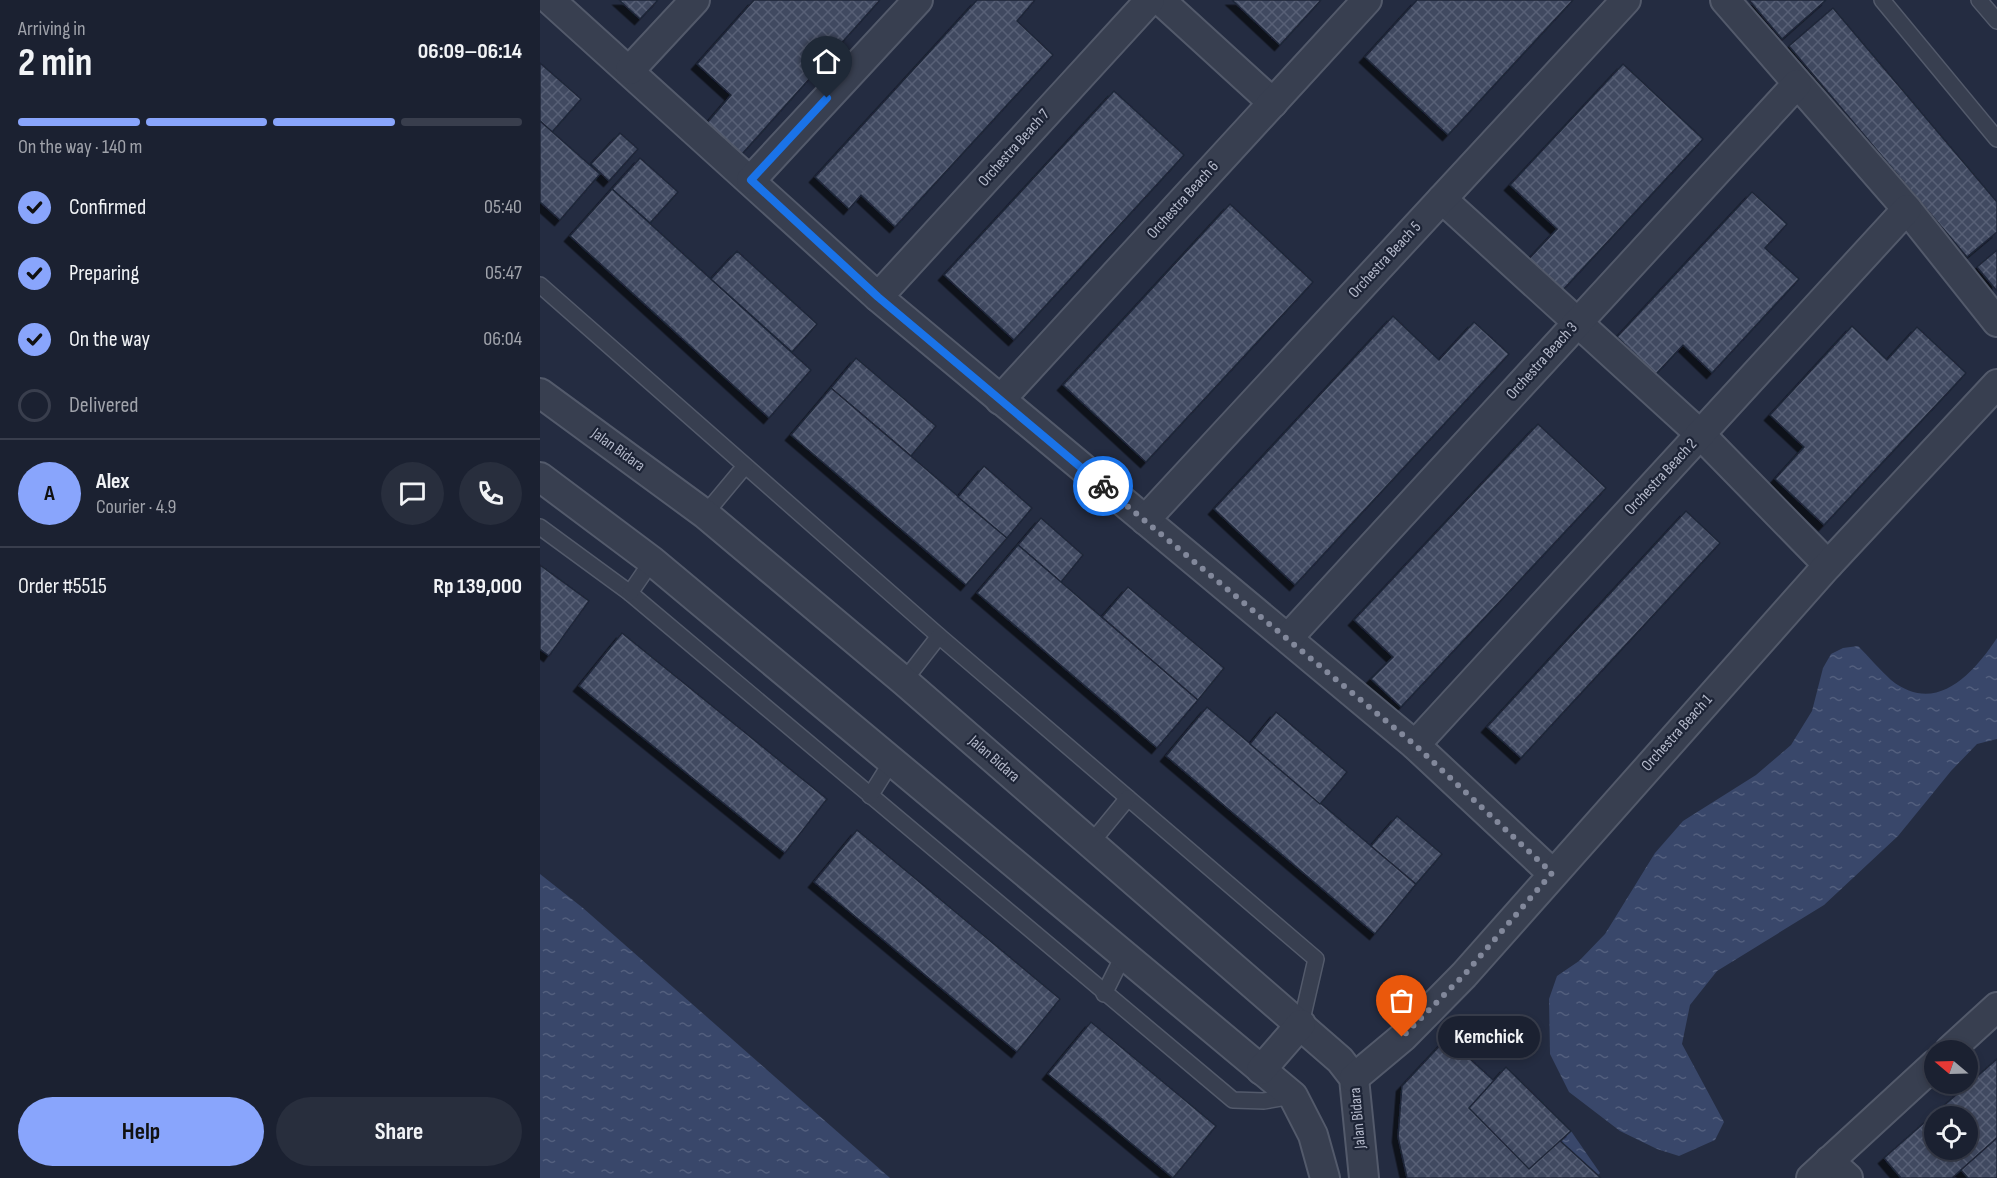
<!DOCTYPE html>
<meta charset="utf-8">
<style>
:root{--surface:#1b2131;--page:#282e3d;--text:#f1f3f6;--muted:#a0a3ab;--line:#393e4d;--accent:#89a5fc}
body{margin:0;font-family:"Sofia Sans Condensed",sans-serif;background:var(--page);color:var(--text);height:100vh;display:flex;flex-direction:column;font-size:22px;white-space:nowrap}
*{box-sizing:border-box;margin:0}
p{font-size:20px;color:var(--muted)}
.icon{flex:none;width:33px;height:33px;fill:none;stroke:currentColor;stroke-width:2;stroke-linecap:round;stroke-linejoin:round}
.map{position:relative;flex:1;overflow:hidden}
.details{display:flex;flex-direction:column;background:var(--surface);width:540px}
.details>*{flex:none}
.needle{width:39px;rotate:289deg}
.fabs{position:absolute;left:1384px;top:1040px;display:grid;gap:12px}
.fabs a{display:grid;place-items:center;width:54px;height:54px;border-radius:50%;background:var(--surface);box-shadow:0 3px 9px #0003,0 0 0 2px var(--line);font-size:30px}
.pin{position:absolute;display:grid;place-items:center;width:51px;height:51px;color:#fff;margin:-62px -26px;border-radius:50% 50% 50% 0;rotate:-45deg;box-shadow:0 0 6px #0007}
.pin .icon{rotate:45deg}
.courier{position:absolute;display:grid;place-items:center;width:60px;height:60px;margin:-30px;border:4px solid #1a73e8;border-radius:50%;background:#fff;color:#222;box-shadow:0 2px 8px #0007}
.bubble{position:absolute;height:42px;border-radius:21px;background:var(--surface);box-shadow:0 3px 9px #0003,0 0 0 2px var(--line);font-size:20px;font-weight:700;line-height:42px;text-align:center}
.summary em{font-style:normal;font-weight:700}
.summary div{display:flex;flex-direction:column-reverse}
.summary{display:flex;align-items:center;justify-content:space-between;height:102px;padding:0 18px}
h1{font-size:39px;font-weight:700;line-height:45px}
.bar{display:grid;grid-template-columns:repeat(4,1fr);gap:9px 6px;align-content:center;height:72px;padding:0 18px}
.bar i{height:8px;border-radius:4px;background:var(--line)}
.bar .on{background:var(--accent)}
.bar p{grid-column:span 4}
.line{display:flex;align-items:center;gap:15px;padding:0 18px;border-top:2px solid var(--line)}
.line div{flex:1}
.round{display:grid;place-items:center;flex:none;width:63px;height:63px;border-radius:32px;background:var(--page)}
ol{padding:0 18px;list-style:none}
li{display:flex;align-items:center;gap:18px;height:66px}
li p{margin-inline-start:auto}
li .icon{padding:6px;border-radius:50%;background:var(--accent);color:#111;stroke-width:4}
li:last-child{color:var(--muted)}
li i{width:33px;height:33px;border:3px solid var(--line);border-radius:50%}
.action{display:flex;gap:12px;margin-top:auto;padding:12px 18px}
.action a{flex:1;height:69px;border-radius:36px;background:var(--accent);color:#111;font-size:24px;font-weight:700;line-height:69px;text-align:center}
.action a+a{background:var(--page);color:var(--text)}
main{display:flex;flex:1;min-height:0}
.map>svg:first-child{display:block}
.water{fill:url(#water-ripples)}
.building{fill:url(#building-cross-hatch);stroke:#1f2638;stroke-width:1.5;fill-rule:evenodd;filter:url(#shadow)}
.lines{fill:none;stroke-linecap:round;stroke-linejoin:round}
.lane-casing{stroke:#535a6b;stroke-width:18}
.street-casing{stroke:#535a6b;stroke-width:32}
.lane{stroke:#383f50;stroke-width:15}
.street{stroke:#383f50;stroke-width:28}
.done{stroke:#82889b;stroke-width:6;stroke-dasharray:0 10.8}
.route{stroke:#1a73e8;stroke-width:8}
.labels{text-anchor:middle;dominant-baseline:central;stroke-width:4.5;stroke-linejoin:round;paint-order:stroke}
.street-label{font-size:16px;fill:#b5bacb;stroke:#1d2436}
</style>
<main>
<section class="details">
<div class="summary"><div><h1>2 min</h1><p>Arriving in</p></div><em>06:09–06:14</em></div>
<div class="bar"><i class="on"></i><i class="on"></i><i class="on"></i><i></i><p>On the way · 140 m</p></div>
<ol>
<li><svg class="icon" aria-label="check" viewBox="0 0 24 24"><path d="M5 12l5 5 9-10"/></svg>Confirmed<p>05:40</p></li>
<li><svg class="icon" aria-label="check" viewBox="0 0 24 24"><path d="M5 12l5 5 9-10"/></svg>Preparing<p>05:47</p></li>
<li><svg class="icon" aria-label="check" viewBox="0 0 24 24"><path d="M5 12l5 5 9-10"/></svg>On the way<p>06:04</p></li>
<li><i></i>Delivered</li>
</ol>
<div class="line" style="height:108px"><b class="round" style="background:var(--accent);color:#111">A</b><div><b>Alex</b><p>Courier · 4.9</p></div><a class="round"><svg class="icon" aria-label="chat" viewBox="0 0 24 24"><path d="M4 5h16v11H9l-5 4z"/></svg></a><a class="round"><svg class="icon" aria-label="phone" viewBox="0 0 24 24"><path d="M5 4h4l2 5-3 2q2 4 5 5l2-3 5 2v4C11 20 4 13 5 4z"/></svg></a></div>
<div class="line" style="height:78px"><div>Order #5515</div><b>Rp 139,000</b></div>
<div class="action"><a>Help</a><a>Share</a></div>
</section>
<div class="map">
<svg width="1457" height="1178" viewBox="0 0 1457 1178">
<defs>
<pattern id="water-ripples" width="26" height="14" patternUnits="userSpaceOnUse" patternTransform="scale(1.5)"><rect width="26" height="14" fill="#39476a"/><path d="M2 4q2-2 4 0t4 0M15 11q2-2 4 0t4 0" fill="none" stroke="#535f7e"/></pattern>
<pattern id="building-cross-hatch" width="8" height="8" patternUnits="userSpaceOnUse" patternTransform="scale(1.5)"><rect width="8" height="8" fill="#404961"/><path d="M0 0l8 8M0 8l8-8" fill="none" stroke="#596176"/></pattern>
<filter id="shadow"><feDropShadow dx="-5.5" dy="5.5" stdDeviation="0" flood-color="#0009"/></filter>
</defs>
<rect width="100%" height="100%" fill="#242c41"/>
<g class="water">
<path d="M1457 638V739L1437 744 1411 771 1358 836 1284 905 1177 971 1150 1005 1142 1044 1184 1122 1175 1140 1139 1156 1117 1149 1080 1131 1029 1092 1010 1054 1009 999 1017 976 1039 961 1065 934 1115 853 1143 821 1216 775 1251 745 1272 711 1283 668 1291 654 1303 648 1318 646C1329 657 1340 670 1351 680 1396 716 1433 674 1457 638Z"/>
<polygon points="0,874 43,908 350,1178 0,1178"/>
<polygon points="1031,1131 1060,1173 1055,1178 989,1169"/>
</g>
<g class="building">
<polygon points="79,0 118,0 100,19"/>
<polygon points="214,0 340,0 202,154 167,123 191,95 157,64"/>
<polygon points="437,0 495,0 477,21 513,55 355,227 321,195 309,209 275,177"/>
<polygon points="692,0 781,0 740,45"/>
<polygon points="877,0 1033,0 908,135 825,57"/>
<polygon points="1209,0 1286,0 1242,39"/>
<polygon points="1293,8 1457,202 1457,232 1427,257 1249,46"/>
<polygon points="0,63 41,99 12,132 0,121"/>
<polygon points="1083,64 1163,139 1020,293 986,262 1017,229 970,185"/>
<polygon points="574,91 644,155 474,340 404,275"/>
<polygon points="0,121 60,174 20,220 0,202"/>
<polygon points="80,133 98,149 69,181 51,164"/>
<polygon points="100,158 138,192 110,223 72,189"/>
<polygon points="72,189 271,370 229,418 30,236"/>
<polygon points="1212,192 1247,224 1225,248 1259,279 1172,373 1143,345 1116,374 1077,337"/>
<polygon points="690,204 773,282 606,462 523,385"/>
<polygon points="1457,250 1457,291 1437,267"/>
<polygon points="197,251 277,324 252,352 171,279"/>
<polygon points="853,316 899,360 934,322 969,354 755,585 674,509"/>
<polygon points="1312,326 1347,360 1377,327 1426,373 1284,525 1235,479 1264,447 1230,415"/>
<polygon points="316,358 396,426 371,456 291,388"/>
<polygon points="291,388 467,538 426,585 251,435"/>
<polygon points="998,424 1066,488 861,707 831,679 853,657 814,620"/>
<polygon points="444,466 492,508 467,538 418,497"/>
<polygon points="1146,511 1180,543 981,758 947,727"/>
<polygon points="501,518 543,555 521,582 478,545"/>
<polygon points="478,545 658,700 617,748 437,593"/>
<polygon points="0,565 49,601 9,656 0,649"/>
<polygon points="588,587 684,668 658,700 562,617"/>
<polygon points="82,633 287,799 245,853 39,686"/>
<polygon points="667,707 876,884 835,934 626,756"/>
<polygon points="736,712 807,772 780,804 710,744"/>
<polygon points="857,816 902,854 876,884 831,846"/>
<polygon points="317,830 520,999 477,1052 274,882"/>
<polygon points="551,1022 676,1126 633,1178 508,1074"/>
<polygon points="907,1038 1061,1178 867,1178 858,1137 862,1086"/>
<path d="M1457 1059V1138L1412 1178H1361L1344 1158ZM1395 1116H1428V1149H1395Z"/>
<polygon points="966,1067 1031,1131 989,1169 929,1108"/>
<polygon points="1457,1138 1457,1178 1428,1178 1421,1170"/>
</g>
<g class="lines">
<defs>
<g id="lane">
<polyline points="1342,0 1457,139"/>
<polyline points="1439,0 1457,21"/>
<polyline points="0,285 399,636 776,959 761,1024"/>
<polyline points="165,514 205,466"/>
<polyline points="0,527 90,593 693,1100 724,1101 753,1096"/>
<polyline points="90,593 112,561"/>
<polyline points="364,681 399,636"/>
<polyline points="330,796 352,761"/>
<polyline points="551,843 588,798"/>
<polyline points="564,994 584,954"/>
</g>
<g id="street">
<polyline points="10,0 338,297 875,745 1012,873"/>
<polyline points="620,0 733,103"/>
<polyline points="1185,0 1367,209 1457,322"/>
<polyline points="90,70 155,0"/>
<polyline points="211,180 378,0"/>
<polyline points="902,199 1160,434 1288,565"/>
<polyline points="338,297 610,0"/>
<polyline points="0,393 165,514 364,681 800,1060 814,1078 824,1178"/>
<polyline points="460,400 827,0"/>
<polyline points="0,477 112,561 753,1096 773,1135 785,1178"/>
<polyline points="605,520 1086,0"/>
<polyline points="748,638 1257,84"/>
<polyline points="875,745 1367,209"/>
<polyline points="1410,1050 1457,1007"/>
<polyline points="721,1070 761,1024"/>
<polyline points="814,1078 863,1037 924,975 1288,565 1457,384"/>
<polyline points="1289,1161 1308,1178"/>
<polyline points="1271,1178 1395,1064"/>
</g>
</defs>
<use href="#lane" class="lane-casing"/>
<use href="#street" class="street-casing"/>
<use href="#lane" class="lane"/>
<use href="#street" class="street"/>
</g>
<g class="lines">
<polyline class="done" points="563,486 875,745 1012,873 924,975 862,1037"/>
<polyline class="route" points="287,98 211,180 338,297 563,486"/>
</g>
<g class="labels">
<g class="street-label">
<text transform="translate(474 148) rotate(-48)">Orchestra Beach 7</text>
<text transform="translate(643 200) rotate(-48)">Orchestra Beach 6</text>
<text transform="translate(845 260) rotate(-47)">Orchestra Beach 5</text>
<text transform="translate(1002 361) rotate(-48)">Orchestra Beach 3</text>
<text transform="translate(78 450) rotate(36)">Jalan Bidara</text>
<text transform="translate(1121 477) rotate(-47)">Orchestra Beach 2</text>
<text transform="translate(1137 733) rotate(-48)">Orchestra Beach 1</text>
<text transform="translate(454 759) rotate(41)">Jalan Bidara</text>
<text transform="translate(818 1118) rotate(-95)">Jalan Bidara</text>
</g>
</g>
</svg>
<div class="fabs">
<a><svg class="needle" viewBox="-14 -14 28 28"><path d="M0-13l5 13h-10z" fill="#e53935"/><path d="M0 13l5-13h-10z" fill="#a0a3ab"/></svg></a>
<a><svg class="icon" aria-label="locate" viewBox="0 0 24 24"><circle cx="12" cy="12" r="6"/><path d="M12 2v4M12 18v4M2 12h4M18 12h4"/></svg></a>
</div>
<div class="pin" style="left:862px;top:1037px;background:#ea580c"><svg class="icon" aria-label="bag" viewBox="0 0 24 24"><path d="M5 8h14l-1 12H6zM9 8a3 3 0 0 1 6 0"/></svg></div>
<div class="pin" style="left:287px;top:98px;background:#1f2937"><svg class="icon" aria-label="home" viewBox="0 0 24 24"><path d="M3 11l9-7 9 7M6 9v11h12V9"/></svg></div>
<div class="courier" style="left:563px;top:486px"><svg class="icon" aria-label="bike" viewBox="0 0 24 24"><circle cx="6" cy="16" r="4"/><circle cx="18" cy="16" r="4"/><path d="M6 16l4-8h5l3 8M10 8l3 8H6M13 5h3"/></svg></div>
<div class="bubble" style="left:898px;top:1016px;width:102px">Kemchick</div>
</div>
</main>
